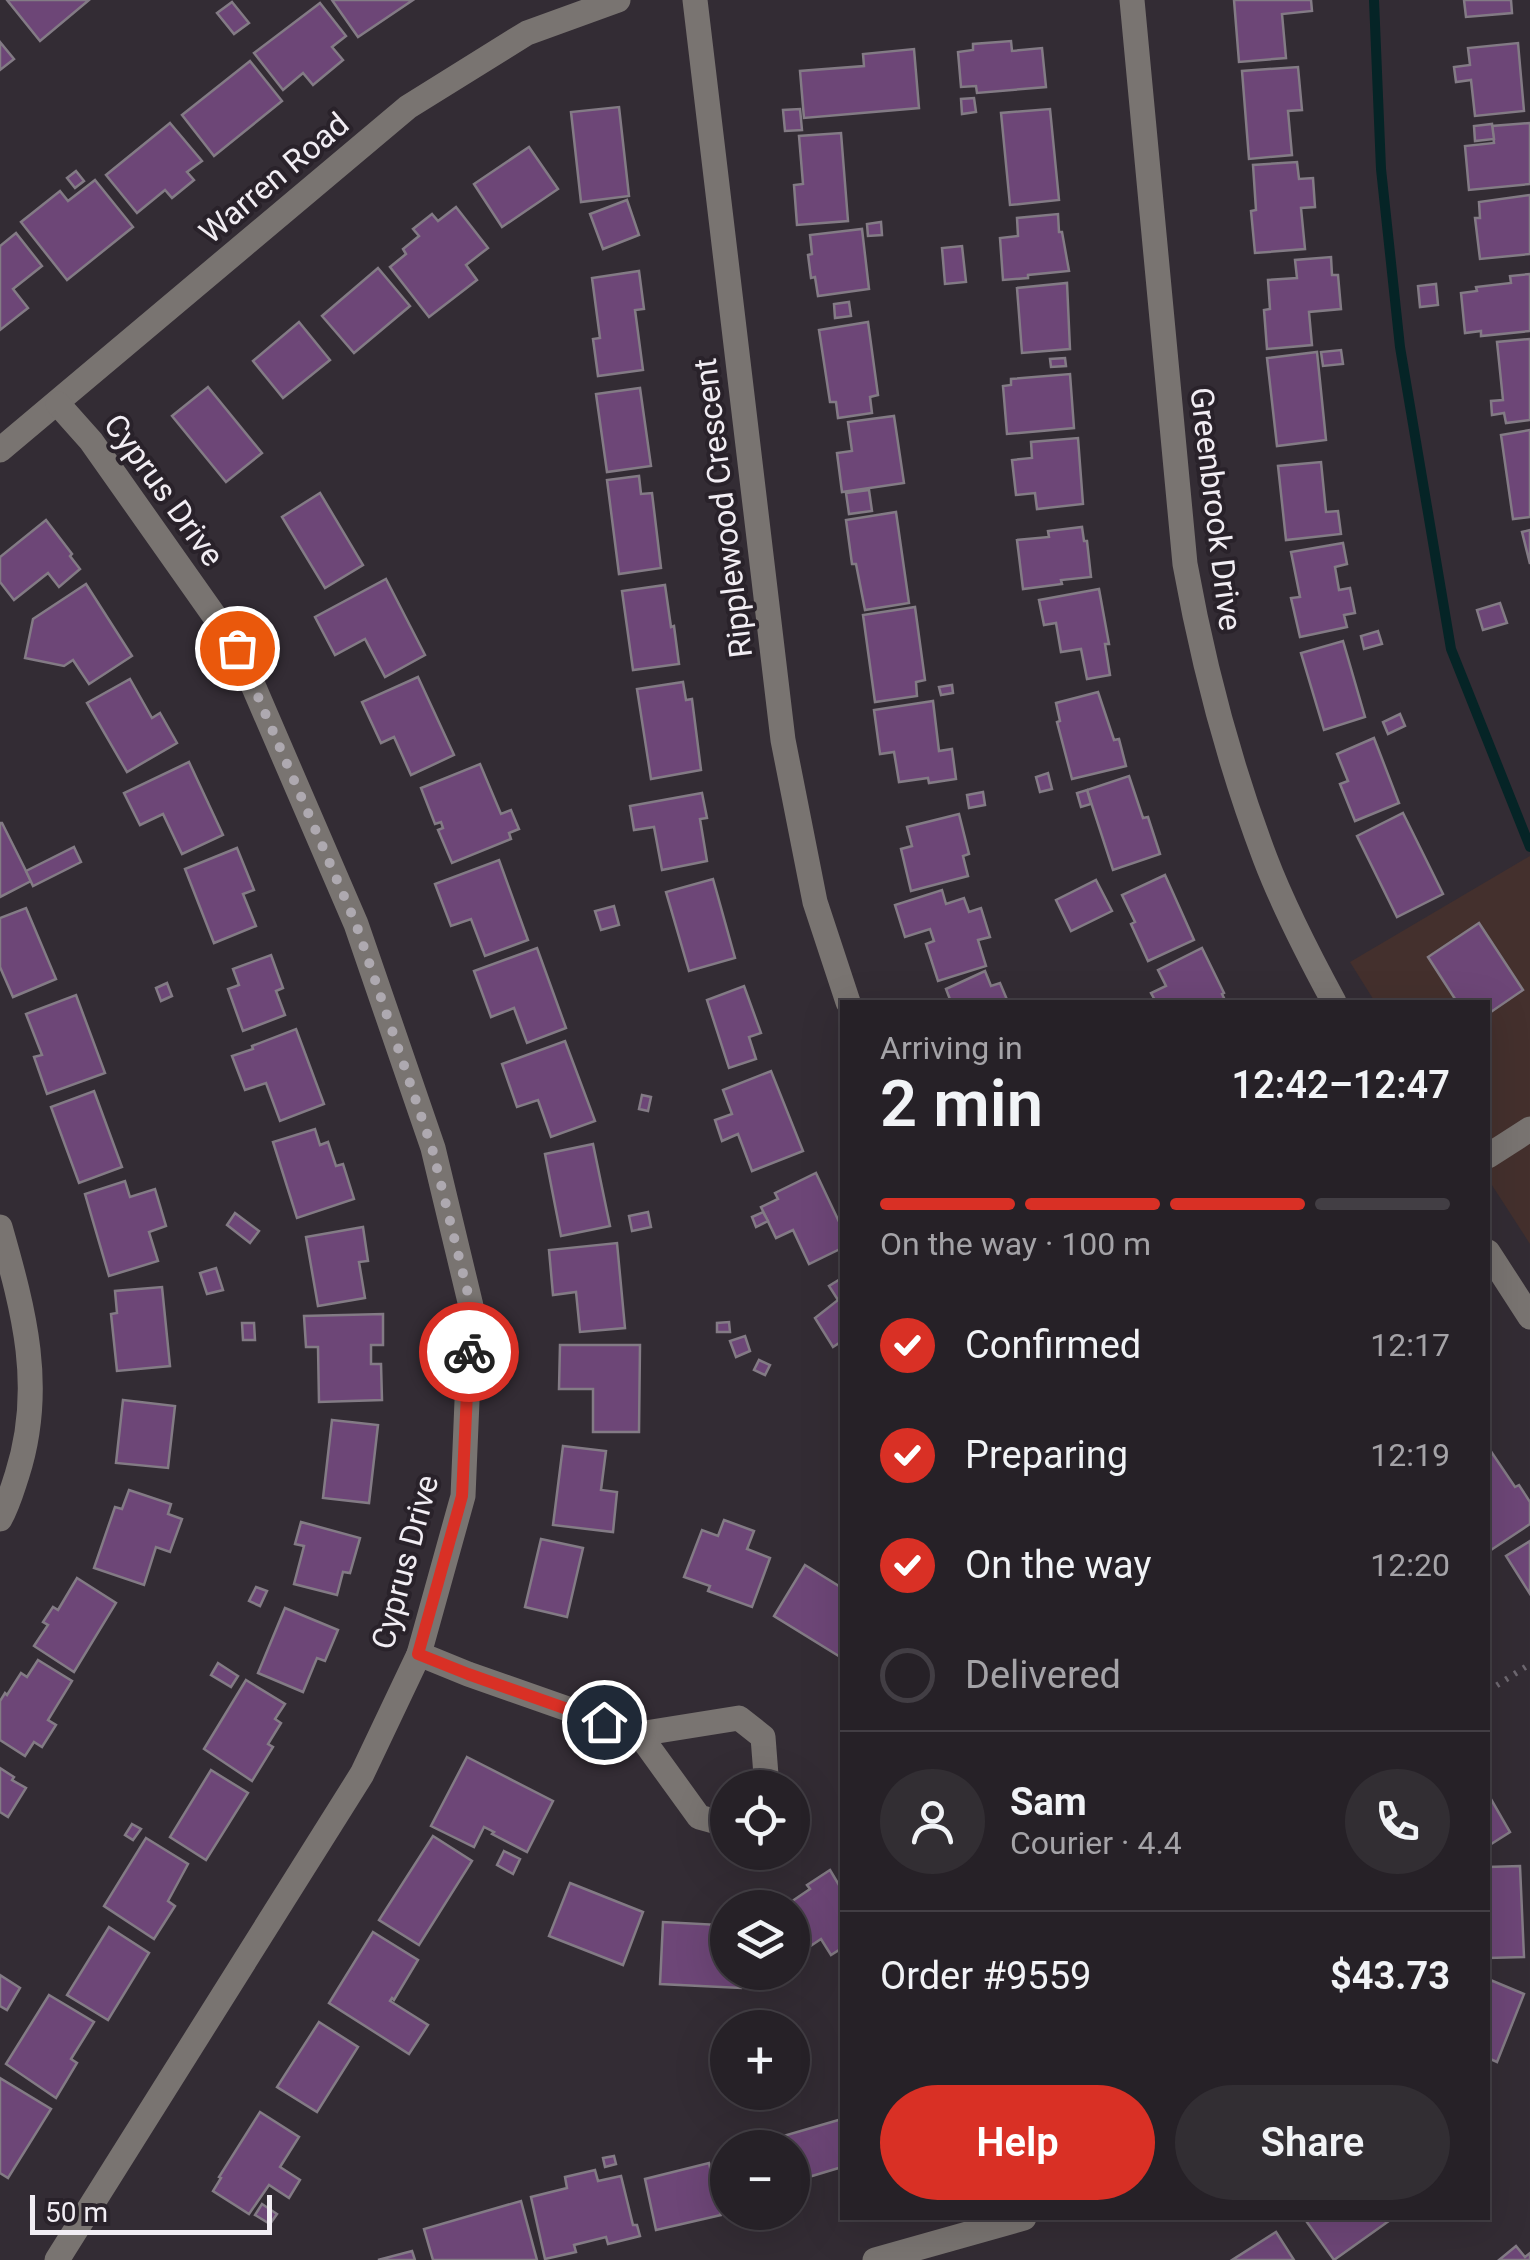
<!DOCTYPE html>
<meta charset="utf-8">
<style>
:root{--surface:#262127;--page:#322e33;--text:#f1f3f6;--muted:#a4a3a7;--line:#423e44;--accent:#d93025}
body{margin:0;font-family:Roboto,sans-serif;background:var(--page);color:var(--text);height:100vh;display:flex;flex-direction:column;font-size:38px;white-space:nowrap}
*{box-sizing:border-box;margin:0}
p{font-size:32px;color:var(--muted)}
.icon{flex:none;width:55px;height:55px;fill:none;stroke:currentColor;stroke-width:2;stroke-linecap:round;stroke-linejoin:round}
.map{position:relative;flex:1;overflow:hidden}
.sheet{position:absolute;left:840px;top:1000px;width:650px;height:1220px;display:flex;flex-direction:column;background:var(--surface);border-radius:0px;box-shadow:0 10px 40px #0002,0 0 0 2px var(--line)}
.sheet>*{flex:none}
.tools{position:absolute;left:710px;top:1770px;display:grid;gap:20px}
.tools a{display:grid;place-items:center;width:100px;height:100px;border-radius:50%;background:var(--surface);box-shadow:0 10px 40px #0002,0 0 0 2px var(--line);font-size:50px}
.scale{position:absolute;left:30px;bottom:25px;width:242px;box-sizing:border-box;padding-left:10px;border:5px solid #f1edf3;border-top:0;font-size:28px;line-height:35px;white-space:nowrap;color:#f1edf3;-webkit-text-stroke:8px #29222a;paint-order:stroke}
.pin{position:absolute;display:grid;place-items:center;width:85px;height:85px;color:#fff;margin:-42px;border:5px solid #fff;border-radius:50%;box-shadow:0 2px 10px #0007}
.courier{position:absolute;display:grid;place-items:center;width:100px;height:100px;margin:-50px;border:8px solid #d93025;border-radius:50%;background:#fff;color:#222;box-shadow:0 2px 12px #0007}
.summary em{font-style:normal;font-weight:600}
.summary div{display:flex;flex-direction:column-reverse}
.summary{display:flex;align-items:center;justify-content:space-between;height:170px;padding:0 40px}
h1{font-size:65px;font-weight:600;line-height:75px}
.bar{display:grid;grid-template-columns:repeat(4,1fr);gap:15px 10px;align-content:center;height:120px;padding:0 40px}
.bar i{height:12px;border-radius:8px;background:var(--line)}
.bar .current{background:var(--accent)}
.bar p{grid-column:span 4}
.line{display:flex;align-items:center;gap:25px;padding:0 40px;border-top:2px solid var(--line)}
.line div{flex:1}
.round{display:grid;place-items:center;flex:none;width:105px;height:105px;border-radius:52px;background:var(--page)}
ol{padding:0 40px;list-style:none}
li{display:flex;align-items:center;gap:30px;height:110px}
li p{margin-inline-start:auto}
li .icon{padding:10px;border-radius:50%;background:var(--accent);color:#fff;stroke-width:4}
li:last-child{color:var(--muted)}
li i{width:55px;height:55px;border:5px solid var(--line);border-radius:50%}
.primary-button{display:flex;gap:20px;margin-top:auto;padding:20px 40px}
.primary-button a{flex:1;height:115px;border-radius:60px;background:var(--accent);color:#fff;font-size:40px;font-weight:600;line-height:115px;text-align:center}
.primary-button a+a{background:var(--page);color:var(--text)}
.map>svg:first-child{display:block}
.commercial{fill:#44302d}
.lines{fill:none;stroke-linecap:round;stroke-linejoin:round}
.stream{stroke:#052426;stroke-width:10}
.building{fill:#6d4677;stroke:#837b85;stroke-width:2.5}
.path{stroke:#6e6870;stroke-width:6;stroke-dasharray:2.5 8;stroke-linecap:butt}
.minor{stroke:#797471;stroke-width:25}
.done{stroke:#aea9b0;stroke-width:10;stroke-dasharray:0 18}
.route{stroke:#d93025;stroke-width:12}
.labels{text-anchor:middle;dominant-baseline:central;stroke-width:8;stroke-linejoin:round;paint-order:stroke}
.street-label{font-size:32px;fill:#f1edf3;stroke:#29222a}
</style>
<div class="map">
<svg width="1530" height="2260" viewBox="0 0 1530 2260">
<rect width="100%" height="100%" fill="#332c34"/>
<polygon class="commercial" points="1530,856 1530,1244 1488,1179 1488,1002 1375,1002 1350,962"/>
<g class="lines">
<polyline class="stream" points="1374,0 1381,169 1400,347 1451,649 1530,847"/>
</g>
<g class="building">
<polygon points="7,0 89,0 40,41"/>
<polygon points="332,0 413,0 358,37"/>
<polygon points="1234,0 1311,0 1312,11 1282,14 1286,58 1239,62"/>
<polygon points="1464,0 1511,0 1512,13 1466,17"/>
<polygon points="232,2 249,23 234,34 217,13"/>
<polygon points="320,3 346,36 332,47 343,60 313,85 303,73 283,90 254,53"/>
<polygon points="1011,41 1012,51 1042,48 1046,87 977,93 976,86 961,87 958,52 973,50 973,44"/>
<polygon points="0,42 14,59 0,70"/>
<polygon points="1518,43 1524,111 1475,116 1471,80 1456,82 1454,67 1470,65 1468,48"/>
<polygon points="914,49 919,108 804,118 800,71 864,66 863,54"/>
<polygon points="250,61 282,101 214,156 182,115"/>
<polygon points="1298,67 1302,110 1288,111 1292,155 1249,159 1242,71"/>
<polygon points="974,98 976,112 962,114 961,99"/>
<polygon points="619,107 629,196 581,202 571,112"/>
<polygon points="800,109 802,130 785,131 783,110"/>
<polygon points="1050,109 1059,200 1010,205 1001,113"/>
<polygon points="170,123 202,161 187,172 194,180 172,198 165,190 137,213 106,175"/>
<polygon points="1530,123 1530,184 1469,190 1465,146 1494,143 1492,126"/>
<polygon points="1492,124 1494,139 1475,141 1474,126"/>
<polygon points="841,133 848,221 797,225 794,185 803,184 799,136"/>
<polygon points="529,147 558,189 502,227 474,184"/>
<polygon points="1297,162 1299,179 1313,178 1315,207 1301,208 1305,249 1255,253 1251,211 1256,210 1253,165"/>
<polygon points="76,171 84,181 75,188 67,178"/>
<polygon points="95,180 133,227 67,280 21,222 60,191 68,201"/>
<polygon points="1530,195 1530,254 1480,259 1475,218 1480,218 1479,202"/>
<polygon points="627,200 639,235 603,249 590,214"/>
<polygon points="456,207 488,248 466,265 477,280 429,317 390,267 406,254 403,249 419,236 413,229 432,214 438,221"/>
<polygon points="1058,214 1059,232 1062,232 1069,271 1028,275 1028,278 1003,280 1000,238 1018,236 1017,218"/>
<polygon points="881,222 882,235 868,236 867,224"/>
<polygon points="862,229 869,289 818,296 815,277 811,278 808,255 812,254 810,235"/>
<polygon points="16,233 42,266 13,289 28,308 0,330 0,246"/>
<polygon points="962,246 966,282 945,284 942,248"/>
<polygon points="1331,257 1332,275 1338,275 1341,309 1309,312 1312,345 1267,349 1264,310 1270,309 1268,280 1297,278 1295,260"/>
<polygon points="378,268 410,306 354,353 322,316"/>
<polygon points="639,271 644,309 635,310 643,370 598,376 593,339 600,338 592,278"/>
<polygon points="1530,274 1530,331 1481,336 1481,331 1465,333 1461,293 1477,291 1476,287 1511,283 1510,276"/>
<polygon points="1067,283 1070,349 1022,353 1017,288"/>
<polygon points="1436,284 1438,305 1420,307 1418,286"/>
<polygon points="849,302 851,316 835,318 834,304"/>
<polygon points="299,322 330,360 283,398 253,361"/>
<polygon points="868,322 878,395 870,397 872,413 838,418 836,402 830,402 819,330"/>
<polygon points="1530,339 1530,420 1506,423 1504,413 1492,415 1491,401 1503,400 1497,342"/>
<polygon points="1341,350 1343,364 1323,366 1321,352"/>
<polygon points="1317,352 1326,440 1277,446 1267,358"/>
<polygon points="1065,358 1066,366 1051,367 1050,359"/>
<polygon points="1070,374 1074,428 1007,434 1003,386 1011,385 1011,379"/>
<polygon points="208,387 262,453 226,482 172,416"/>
<polygon points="640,388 651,466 607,472 596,394"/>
<polygon points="894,416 904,483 842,492 837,453 852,451 848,422"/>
<polygon points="1530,430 1530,517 1513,519 1501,435"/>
<polygon points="1078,438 1083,504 1037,509 1035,493 1016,495 1012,460 1032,458 1031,442"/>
<polygon points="1321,462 1326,512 1338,511 1341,534 1286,540 1278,466"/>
<polygon points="639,476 641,494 652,493 661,568 619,574 607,480"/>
<polygon points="869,490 872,511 849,514 846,493"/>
<polygon points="320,493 363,565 325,588 282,517"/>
<polygon points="896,512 909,603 865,610 856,564 852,564 846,520"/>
<polygon points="46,520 72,554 70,556 80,569 59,587 48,573 14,600 0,582 0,557"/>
<polygon points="1082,527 1084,541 1087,541 1091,577 1061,580 1062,584 1023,589 1017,540 1049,537 1048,531"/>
<polygon points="1530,530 1530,564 1522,532"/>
<polygon points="1343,543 1347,564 1335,567 1339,590 1350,588 1355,613 1344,615 1347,627 1300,637 1291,598 1300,597 1291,552"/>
<polygon points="386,579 425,655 385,677 365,639 335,655 315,617"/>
<polygon points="86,584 132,656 89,684 73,660 64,666 25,658 33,619"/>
<polygon points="665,585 671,627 674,626 679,664 633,670 622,591"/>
<polygon points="1099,589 1109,644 1105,644 1110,675 1087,679 1081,649 1061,652 1056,623 1044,625 1039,600"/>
<polygon points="1500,603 1507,623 1483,630 1477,610"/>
<polygon points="915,607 925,680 916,682 917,696 875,702 863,615"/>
<polygon points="1378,631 1382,644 1364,649 1361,636"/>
<polygon points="1343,641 1365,717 1324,730 1301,653"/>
<polygon points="418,677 454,755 411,775 394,737 381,743 362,702"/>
<polygon points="130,679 152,718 160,713 177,743 127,772 87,703"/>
<polygon points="683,682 686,700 692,699 701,770 651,779 637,689"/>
<polygon points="952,685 953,693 941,695 939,687"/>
<polygon points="1098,692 1114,740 1119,739 1126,766 1072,779 1057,722 1060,721 1056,703"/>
<polygon points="933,701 939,751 952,749 956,779 929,783 928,778 899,782 894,752 880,754 874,710"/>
<polygon points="1400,714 1405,726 1388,734 1383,722"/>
<polygon points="1374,738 1399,803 1355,821 1340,784 1348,781 1337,754"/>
<polygon points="189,762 223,835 182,854 163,814 140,825 124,793"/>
<polygon points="480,764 501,814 511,810 519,829 509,833 511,839 452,863 438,830 443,828 441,822 435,824 421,788"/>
<polygon points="1048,773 1052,789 1040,792 1036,777"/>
<polygon points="1129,776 1143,818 1148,817 1160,854 1113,870 1087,790"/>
<polygon points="1087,790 1091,804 1081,807 1077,793"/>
<polygon points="983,792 985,805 969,808 967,795"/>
<polygon points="702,793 707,818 700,819 707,861 662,870 654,827 634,830 630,806"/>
<polygon points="1403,813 1443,894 1397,917 1357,836"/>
<polygon points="959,814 969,854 963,856 968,876 911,891 901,849 912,846 907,827"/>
<polygon points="0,823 2,823 31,881 0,897"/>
<polygon points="74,847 81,862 33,886 26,871"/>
<polygon points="237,848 254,890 243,894 256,926 214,943 185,869"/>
<polygon points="499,860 528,940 485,956 471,919 451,926 435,884"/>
<polygon points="1165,875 1194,940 1148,961 1131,924 1135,922 1122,895"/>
<polygon points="713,879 735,958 689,971 666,892"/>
<polygon points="1096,880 1112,911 1071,931 1056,900"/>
<polygon points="942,890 946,904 964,898 969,912 981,908 990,937 978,940 986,966 938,981 926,944 934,941 930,929 905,937 895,905"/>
<polygon points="614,906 619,925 601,930 595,911"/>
<polygon points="26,908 56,979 13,997 0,967 0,918"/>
<polygon points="1479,923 1523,990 1488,1014 1488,1002 1457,1002 1428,957"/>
<polygon points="537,948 566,1028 527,1043 514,1008 491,1017 474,971"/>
<polygon points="1202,948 1224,993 1222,994 1226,1002 1156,1002 1151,993 1166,986 1158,970"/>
<polygon points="271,955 283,988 276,991 285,1015 243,1031 228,989 239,985 233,969"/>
<polygon points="985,971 991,986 1000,983 1008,1002 951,1002 946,989"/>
<polygon points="167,983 172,996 161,1001 156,988"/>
<polygon points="744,986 761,1033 749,1037 756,1059 729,1068 707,1000"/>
<polygon points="76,995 105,1073 47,1094 34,1057 42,1055 26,1014"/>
<polygon points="296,1029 324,1104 280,1121 266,1083 245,1090 232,1056 253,1049 252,1046"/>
<polygon points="565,1041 595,1121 551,1137 538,1100 517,1107 502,1064"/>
<polygon points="771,1071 803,1151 752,1171 738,1134 722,1141 715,1120 732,1114 723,1090"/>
<polygon points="94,1091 122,1167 79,1183 51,1107"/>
<polygon points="642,1095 651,1097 648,1111 639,1109"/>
<polygon points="315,1129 320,1145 328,1142 336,1166 343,1164 354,1199 297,1218 273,1142"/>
<polygon points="593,1144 610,1226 561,1236 545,1154"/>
<polygon points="816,1173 842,1228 842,1248 809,1264 793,1230 776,1238 761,1207 778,1199 775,1193"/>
<polygon points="125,1181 130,1197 155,1189 166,1226 149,1232 158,1261 109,1276 85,1194"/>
<polygon points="648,1212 651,1227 632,1231 629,1216"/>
<polygon points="763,1212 768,1221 756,1227 752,1217"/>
<polygon points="235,1213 259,1231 250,1243 227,1225"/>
<polygon points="363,1227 368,1261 359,1262 365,1298 318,1306 306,1237"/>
<polygon points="617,1243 625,1328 580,1332 576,1292 553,1295 549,1250"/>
<polygon points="216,1268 223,1290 207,1294 200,1273"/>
<polygon points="842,1278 842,1341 833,1347 815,1318 838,1300 829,1286"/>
<polygon points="162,1287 170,1366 117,1371 111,1314 117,1313 115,1291"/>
<polygon points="383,1314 383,1345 371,1345 371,1364 381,1364 382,1400 319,1402 318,1347 306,1347 304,1316"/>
<polygon points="729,1322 730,1332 717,1332 717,1323"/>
<polygon points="242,1323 254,1323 255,1340 243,1340"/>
<polygon points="745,1336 750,1351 736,1357 730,1341"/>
<polygon points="560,1345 640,1345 639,1432 593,1432 593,1389 559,1389"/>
<polygon points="759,1360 770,1365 765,1375 754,1370"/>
<polygon points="123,1400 175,1406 168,1468 116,1463"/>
<polygon points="332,1420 378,1425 369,1503 323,1498"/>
<polygon points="563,1446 606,1451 601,1490 617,1492 613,1532 553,1525"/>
<polygon points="1488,1447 1515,1487 1519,1485 1530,1502 1530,1524 1488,1552"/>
<polygon points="129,1490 171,1504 168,1514 182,1519 170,1552 156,1547 144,1585 94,1568 115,1507 122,1509"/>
<polygon points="724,1520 754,1531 747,1549 770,1558 752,1607 708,1591 710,1586 684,1577 702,1530 718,1536"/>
<polygon points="301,1522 360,1538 350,1573 343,1572 337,1595 294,1584 304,1546 295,1544"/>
<polygon points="541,1539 583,1548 567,1617 525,1607"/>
<polygon points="1530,1541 1530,1594 1506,1556"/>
<polygon points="805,1565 842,1588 842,1658 774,1616"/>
<polygon points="77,1578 116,1603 74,1672 34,1646 48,1625 43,1622 53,1607 58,1610"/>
<polygon points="256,1587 267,1591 260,1606 249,1601"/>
<polygon points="285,1608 338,1630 325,1661 317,1658 303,1692 258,1673"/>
<polygon points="38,1660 72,1681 48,1720 56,1725 42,1747 34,1742 25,1756 0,1740 0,1701 5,1693 7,1695 21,1673 27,1677"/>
<polygon points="218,1663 238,1676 231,1687 211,1675"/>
<polygon points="246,1680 285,1704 275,1719 281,1723 268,1744 273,1747 252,1781 204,1749"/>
<polygon points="467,1757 553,1801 527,1852 492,1834 494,1832 484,1827 474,1847 431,1826"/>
<polygon points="0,1768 14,1777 12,1780 26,1788 8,1817 0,1812"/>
<polygon points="211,1770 248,1793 206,1860 170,1837"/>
<polygon points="1488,1794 1510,1832 1488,1846"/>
<polygon points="132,1824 141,1829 133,1840 125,1835"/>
<polygon points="433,1836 472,1861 419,1945 379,1920"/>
<polygon points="146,1838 188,1864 168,1901 175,1906 154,1939 104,1906"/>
<polygon points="504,1851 520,1859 513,1874 497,1865"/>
<polygon points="1520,1866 1524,1957 1488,1958 1488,1867"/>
<polygon points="830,1870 842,1890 842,1948 831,1955 821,1939 794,1957 792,1908 782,1908 810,1889 807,1885"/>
<polygon points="570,1883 643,1912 623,1965 549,1936"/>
<polygon points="719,1920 728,1921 728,1972 742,1972 741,1988 660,1984 663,1922 719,1925"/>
<polygon points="109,1927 149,1953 108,2020 67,1995"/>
<polygon points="373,1932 418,1960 394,2000 392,1998 390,2001 428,2025 409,2054 329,2003"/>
<polygon points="0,1975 20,1988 7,2010 0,2006"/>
<polygon points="1488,1979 1524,1994 1497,2062 1488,2058"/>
<polygon points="49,1995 94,2022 71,2059 77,2063 56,2098 6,2064"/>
<polygon points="319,2022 358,2047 317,2112 277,2087"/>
<polygon points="0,2078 51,2109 8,2178 0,2173"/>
<polygon points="260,2112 299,2137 280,2167 300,2180 289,2198 269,2185 249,2214 213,2191 221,2178 219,2177"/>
<polygon points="842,2119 842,2167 792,2182 792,2148 768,2148 766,2141"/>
<polygon points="614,2156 616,2164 605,2167 603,2158"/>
<polygon points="709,2163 721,2215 656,2230 645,2179"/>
<polygon points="595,2170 598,2181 621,2176 633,2225 637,2225 640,2236 608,2244 606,2237 574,2245 576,2252 545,2259 531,2197 567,2188 565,2177"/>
<polygon points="521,2201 537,2260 433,2260 424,2229"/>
<polygon points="262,2204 277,2214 270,2224 255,2215"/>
<polygon points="1304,2218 1393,2218 1334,2260"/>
<polygon points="1276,2232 1294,2260 1232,2260"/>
<polygon points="1516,2246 1525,2257 1530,2253 1530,2260 1499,2260"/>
<polygon points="412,2251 415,2260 378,2260"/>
</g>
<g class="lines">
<g class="path">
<polyline points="1429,1002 1436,999 1438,1002"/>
<polyline points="1488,1691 1530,1664"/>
</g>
<g class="minor">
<polyline points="695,0 783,740 815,902 848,1002"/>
<path d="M1132 0 1185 564C1203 664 1229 763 1265 858 1284 908 1309 956 1334 1002"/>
<polyline points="0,450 408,107 527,33 618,0"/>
<polyline points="1488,1156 1530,1129"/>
<path d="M0 1227C24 1311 45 1388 17 1475 12 1490 8 1505 0 1519"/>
<polyline points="1488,1252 1530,1317"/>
<polyline points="419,1654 468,1674 639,1734 739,1718 763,1737 767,1788"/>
<polyline points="639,1734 699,1817 728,1825"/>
<polyline points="57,2260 362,1774 419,1654 463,1496 471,1306 433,1148 356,924 237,648 91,441 58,404"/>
<polyline points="875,2260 1024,2218"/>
</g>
</g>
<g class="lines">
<polyline class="done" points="237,648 356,924 432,1148 471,1306 469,1352"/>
<polyline class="route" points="469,1352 462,1496 418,1654 468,1674 604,1722"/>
</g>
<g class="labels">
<g class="street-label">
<text transform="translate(274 178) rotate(-40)">Warren Road</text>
<text transform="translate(164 490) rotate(54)">Cyprus Drive</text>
<text transform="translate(723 508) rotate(-97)">Ripplewood Crescent</text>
<text transform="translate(1216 509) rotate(83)">Greenbrook Drive</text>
<text transform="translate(405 1562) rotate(-75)">Cyprus Drive</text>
</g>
</g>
</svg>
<div class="tools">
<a><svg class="icon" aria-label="locate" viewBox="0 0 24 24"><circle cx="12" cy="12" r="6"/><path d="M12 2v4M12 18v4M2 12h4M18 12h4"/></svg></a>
<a><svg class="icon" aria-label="layers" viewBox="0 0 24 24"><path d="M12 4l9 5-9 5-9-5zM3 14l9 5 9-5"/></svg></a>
<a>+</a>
<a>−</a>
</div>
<div class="scale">50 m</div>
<div class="pin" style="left:237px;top:648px;background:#ea580c"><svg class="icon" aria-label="bag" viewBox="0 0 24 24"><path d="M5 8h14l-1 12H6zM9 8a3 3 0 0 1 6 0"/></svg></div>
<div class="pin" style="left:604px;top:1722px;background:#1f2937"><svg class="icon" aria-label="home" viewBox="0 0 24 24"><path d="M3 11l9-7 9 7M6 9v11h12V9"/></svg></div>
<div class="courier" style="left:469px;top:1352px"><svg class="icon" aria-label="bike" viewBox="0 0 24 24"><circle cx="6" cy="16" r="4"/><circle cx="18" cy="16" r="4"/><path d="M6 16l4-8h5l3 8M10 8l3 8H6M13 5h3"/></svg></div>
<section class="sheet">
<div class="summary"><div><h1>2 min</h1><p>Arriving in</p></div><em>12:42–12:47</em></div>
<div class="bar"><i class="current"></i><i class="current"></i><i class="current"></i><i></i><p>On the way · 100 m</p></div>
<ol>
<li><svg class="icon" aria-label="check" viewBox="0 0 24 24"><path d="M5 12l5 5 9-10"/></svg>Confirmed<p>12:17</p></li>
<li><svg class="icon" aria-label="check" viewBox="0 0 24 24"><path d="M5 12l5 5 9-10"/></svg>Preparing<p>12:19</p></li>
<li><svg class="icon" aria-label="check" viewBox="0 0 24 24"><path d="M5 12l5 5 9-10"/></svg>On the way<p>12:20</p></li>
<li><i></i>Delivered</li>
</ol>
<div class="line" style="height:180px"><a class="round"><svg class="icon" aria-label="person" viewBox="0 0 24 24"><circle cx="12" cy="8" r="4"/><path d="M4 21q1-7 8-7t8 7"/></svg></a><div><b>Sam</b><p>Courier · 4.4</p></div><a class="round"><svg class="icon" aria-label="phone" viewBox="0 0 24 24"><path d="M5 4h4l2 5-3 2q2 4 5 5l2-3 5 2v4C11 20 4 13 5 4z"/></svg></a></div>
<div class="line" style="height:130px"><div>Order #9559</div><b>$43.73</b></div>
<div class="primary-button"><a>Help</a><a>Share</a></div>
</section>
</div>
